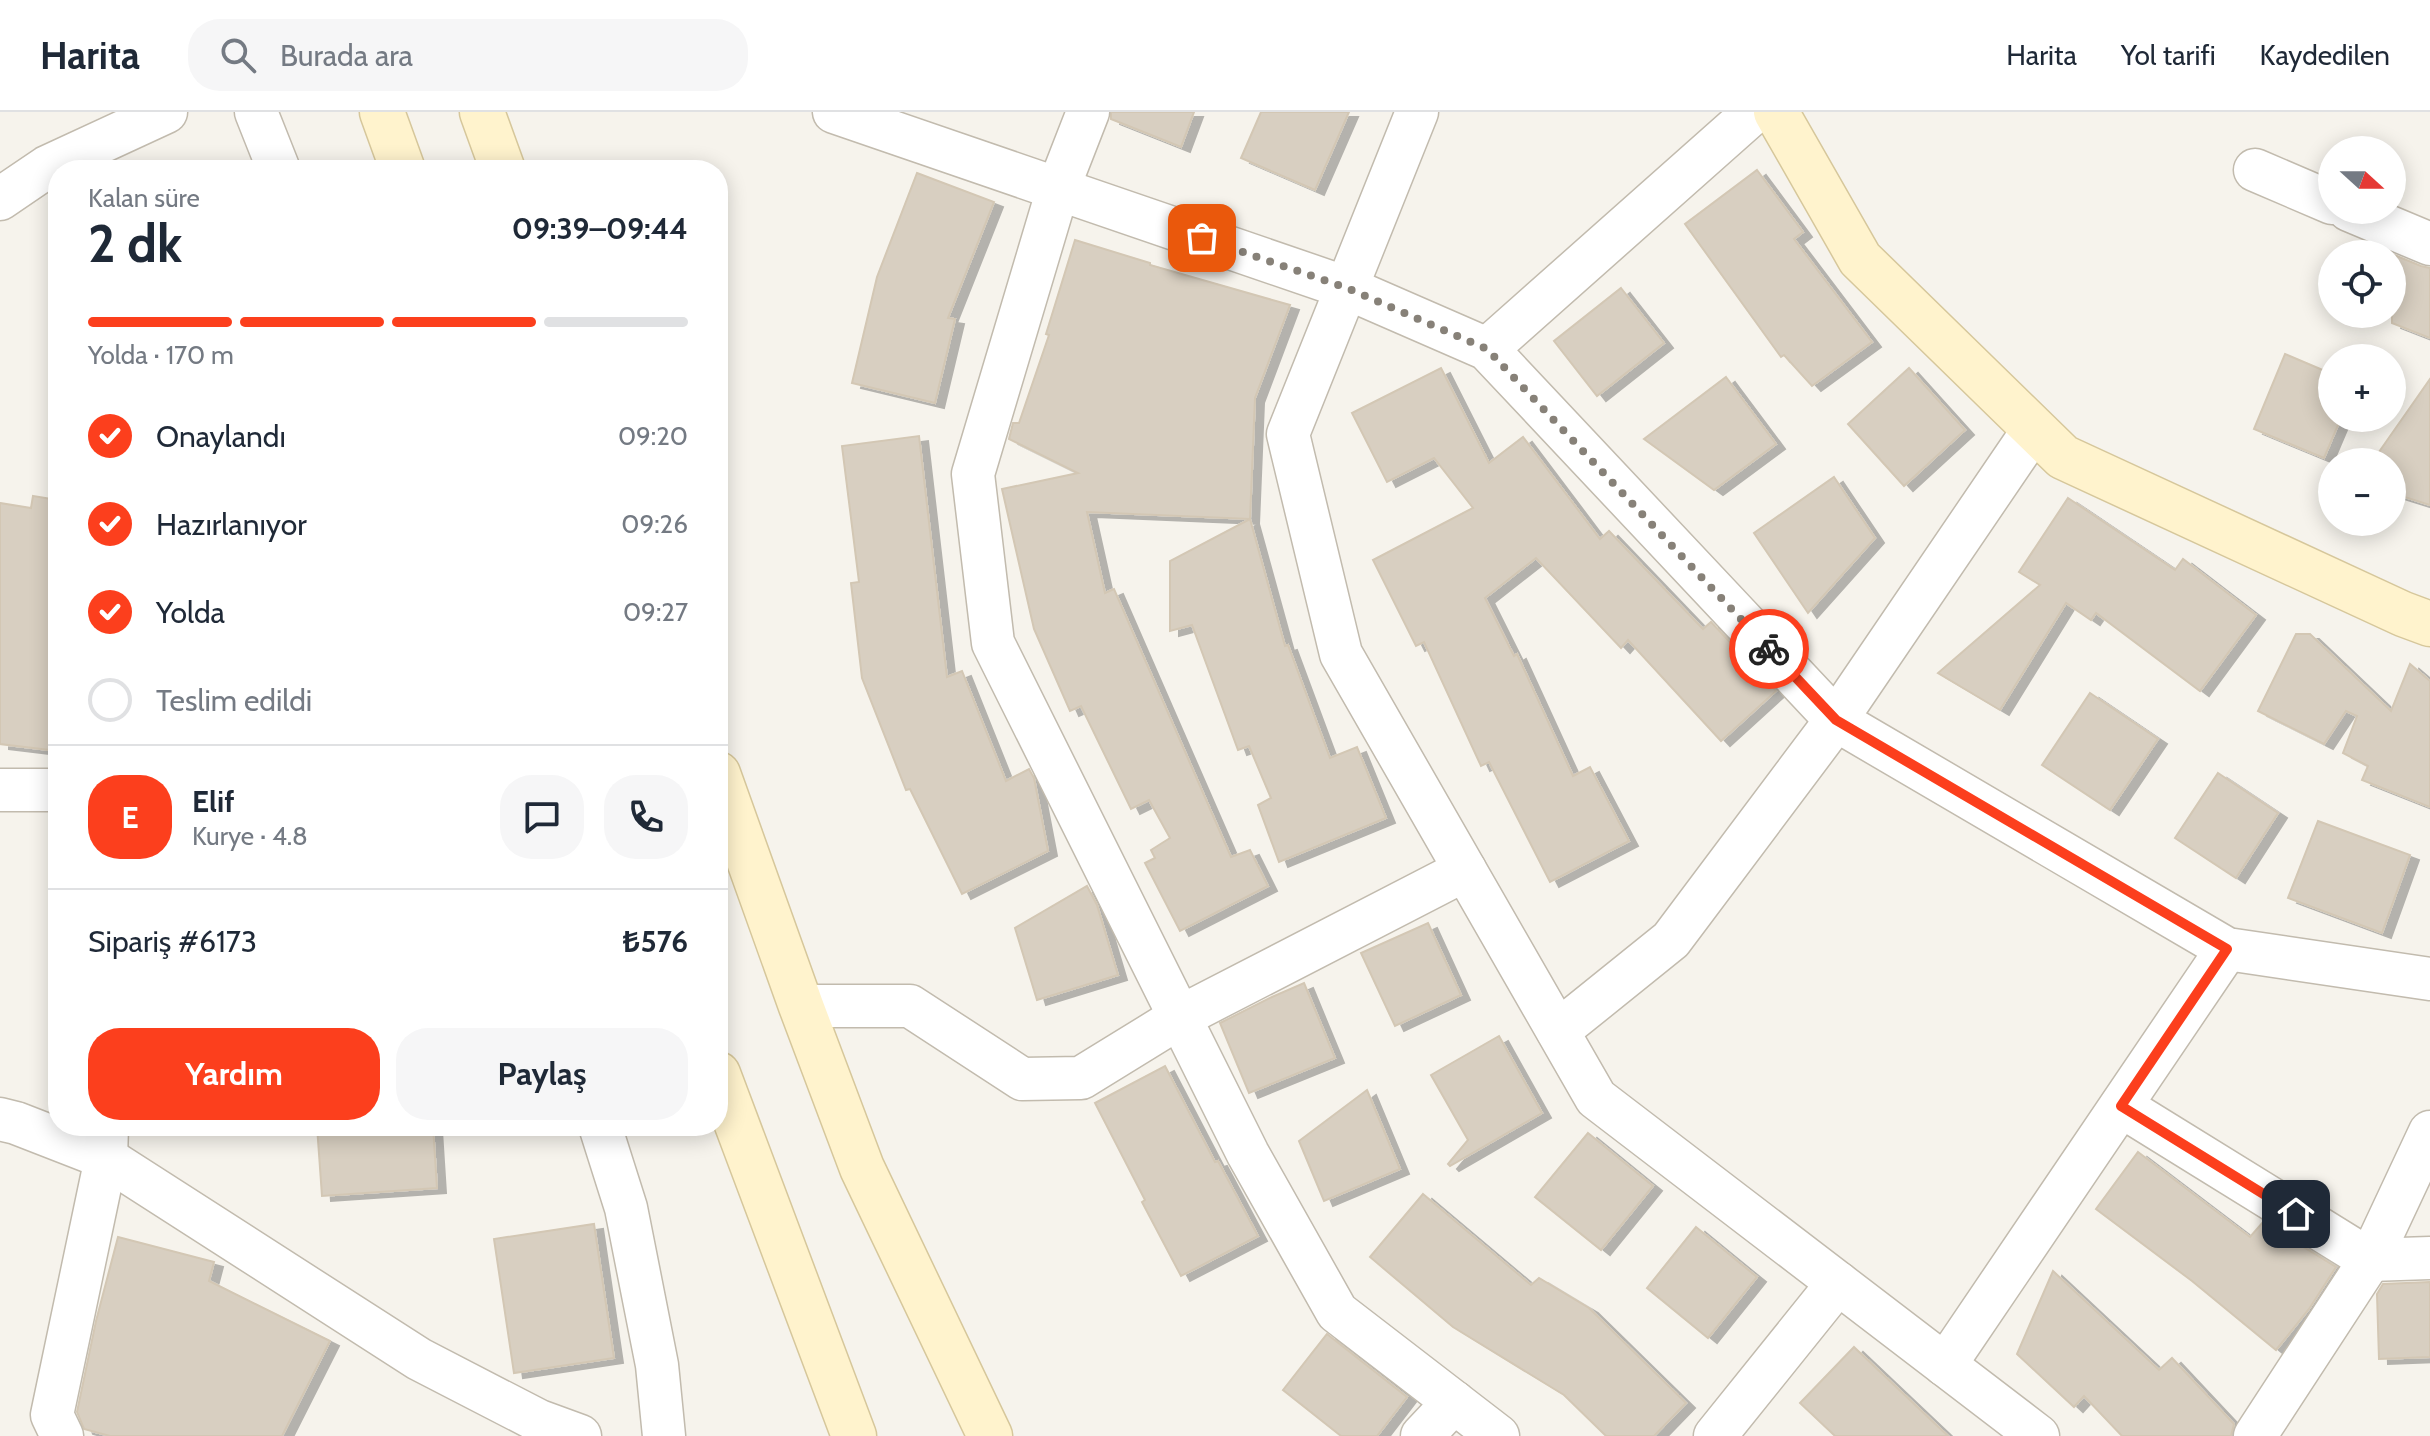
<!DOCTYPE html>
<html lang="tr">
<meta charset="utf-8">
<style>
:root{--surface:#fff;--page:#f6f6f7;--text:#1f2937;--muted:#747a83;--line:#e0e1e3;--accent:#fc3f1d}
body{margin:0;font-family:Cabin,sans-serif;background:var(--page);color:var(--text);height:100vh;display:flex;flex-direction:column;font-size:30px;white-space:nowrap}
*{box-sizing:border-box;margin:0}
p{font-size:26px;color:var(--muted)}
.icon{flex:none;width:44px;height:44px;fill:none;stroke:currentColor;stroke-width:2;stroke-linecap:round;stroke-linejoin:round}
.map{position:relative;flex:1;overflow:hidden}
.side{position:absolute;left:48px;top:48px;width:680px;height:976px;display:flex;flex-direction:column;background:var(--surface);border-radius:32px;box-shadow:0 4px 20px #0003}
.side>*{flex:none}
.needle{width:52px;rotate:111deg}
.buttons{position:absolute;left:2318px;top:24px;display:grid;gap:16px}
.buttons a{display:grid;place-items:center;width:88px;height:88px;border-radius:50%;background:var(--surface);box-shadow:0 4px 20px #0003;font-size:40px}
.pin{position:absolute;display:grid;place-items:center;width:68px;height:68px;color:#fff;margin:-34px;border-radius:16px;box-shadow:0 4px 12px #0006}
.courier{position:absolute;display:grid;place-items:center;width:80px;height:80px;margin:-40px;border:6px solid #fc3f1d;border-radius:50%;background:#fff;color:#222;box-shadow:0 2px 10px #0007}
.head em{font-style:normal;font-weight:700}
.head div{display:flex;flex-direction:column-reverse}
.head{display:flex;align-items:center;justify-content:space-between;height:136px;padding:0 40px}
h1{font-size:52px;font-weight:700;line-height:60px}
.bar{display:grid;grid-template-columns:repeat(4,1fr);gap:12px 8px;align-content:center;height:96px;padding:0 40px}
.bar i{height:10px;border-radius:6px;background:var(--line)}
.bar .selected{background:var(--accent)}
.bar p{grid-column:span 4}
.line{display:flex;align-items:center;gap:20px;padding:0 40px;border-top:2px solid var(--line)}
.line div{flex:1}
.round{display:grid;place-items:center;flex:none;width:84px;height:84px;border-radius:32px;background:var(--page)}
ol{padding:0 40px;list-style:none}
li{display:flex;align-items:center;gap:24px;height:88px}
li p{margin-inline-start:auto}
li .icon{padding:8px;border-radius:50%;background:var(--accent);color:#fff;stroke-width:4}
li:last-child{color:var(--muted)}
li i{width:44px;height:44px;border:4px solid var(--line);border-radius:50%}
.action{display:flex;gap:16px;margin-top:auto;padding:16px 40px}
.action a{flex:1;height:92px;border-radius:32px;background:var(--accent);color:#fff;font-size:32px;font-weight:700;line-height:92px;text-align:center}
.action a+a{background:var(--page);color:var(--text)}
header{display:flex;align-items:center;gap:48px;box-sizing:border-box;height:112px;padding:0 40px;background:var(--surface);border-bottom:2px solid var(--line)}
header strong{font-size:38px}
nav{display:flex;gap:44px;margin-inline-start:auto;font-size:28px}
.search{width:560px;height:72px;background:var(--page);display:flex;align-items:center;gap:20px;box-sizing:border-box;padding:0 28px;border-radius:32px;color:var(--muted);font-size:30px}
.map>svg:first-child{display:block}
.building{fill:#d8cfc1;stroke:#d3c7b4;stroke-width:2;filter:url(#shadow)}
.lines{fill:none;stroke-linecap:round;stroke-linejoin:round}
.street-casing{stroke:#c2bbae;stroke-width:45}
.secondary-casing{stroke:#d6c79b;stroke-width:47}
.street{stroke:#fff;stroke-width:42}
.secondary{stroke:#fff3cd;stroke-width:44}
.done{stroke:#878178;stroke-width:8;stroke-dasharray:0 14.4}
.route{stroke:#fc3f1d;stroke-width:10}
</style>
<header>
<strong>Harita</strong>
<div class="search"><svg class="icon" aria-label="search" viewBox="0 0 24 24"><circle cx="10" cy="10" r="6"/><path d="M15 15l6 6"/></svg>Burada ara</div>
<nav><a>Harita</a><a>Yol tarifi</a><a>Kaydedilen</a></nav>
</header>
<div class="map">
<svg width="2430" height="1324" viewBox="0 0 2430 1324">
<defs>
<filter id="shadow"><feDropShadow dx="9" dy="5" stdDeviation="0" flood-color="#0004"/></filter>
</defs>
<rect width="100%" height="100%" fill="#f6f3ec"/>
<g class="building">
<polygon points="1111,0 1194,0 1181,35 1111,7"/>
<polygon points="1261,0 1349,0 1315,78 1241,46"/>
<polygon points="1757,58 1803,120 1794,127 1872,230 1812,274 1784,243 1781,245 1685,112"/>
<polygon points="917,61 994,90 948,206 955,207 935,291 852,271 877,165"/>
<polygon points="1075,128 1150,151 1150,153 1290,193 1255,286 1250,407 1087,400 1105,481 1114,477 1231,745 1250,738 1268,774 1180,819 1145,751 1155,746 1151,738 1170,726 1149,688 1131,697 1081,594 1070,599 1034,517 1002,377 1078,361 1009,327 1013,311 1019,311 1049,223 1046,222"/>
<polygon points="2392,142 2421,154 2430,156 2430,226 2392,211"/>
<polygon points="1621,176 1664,231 1597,284 1554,229"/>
<polygon points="2285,242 2332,262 2332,306 2341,306 2324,346 2254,317"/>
<polygon points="1441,256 1489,351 1523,325 1600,427 1609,419 1703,517 1711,510 1776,579 1721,629 1628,528 1621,536 1536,446 1485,486 1514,544 1517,542 1573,664 1590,655 1629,729 1550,770 1489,650 1481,654 1424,530 1416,534 1373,448 1473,396 1434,346 1387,370 1352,301"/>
<polygon points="1909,256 1965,318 1904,374 1848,312"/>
<polygon points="1726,265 1776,332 1714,378 1644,327"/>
<polygon points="2430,267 2430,393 2392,381 2392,350 2372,350"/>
<polygon points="919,324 947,565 962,559 1006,669 1029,657 1034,666 1048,739 962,782 910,677 906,678 862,566 851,471 859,470 842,334"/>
<polygon points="1834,365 1875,426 1808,501 1754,421"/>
<polygon points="33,384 58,388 58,639 0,632 0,391 31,396"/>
<polygon points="2068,386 2175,458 2183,447 2256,503 2200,579 2096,501 2091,508 2066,491 2000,598 1938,561 2040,473 2019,460"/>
<polygon points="1250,407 1285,534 1288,533 1330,646 1357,635 1386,706 1279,750 1258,693 1271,686 1249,634 1238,638 1192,513 1170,519 1170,449"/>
<polygon points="2296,522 2310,522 2391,599 2410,552 2430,569 2430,695 2362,668 2368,654 2343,641 2357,604 2346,599 2324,632 2258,599"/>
<polygon points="2090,581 2158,627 2110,698 2042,653"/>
<polygon points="2218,661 2278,701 2236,766 2175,726"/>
<polygon points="2318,709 2410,743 2382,821 2288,786"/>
<polygon points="1087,774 1097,793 1118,863 1037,888 1015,816"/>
<polygon points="1428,811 1461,883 1395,914 1361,841"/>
<polygon points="1304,871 1335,946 1249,981 1220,911 1272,885"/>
<polygon points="1499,924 1542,1001 1450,1054 1448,1052 1468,1028 1431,963"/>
<polygon points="1165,954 1215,1050 1218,1049 1258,1124 1181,1164 1142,1090 1145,1088 1095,991"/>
<polygon points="1367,978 1400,1057 1324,1089 1299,1029"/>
<polygon points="317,1014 433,1014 437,1076 322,1084"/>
<polygon points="1588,1021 1653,1074 1601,1138 1535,1085"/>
<polygon points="2138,1040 2250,1125 2263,1110 2336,1155 2309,1197 2276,1238 2192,1169 2096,1097"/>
<polygon points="1423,1082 1531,1173 1539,1166 1589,1196 1686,1291 1654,1324 1606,1324 1564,1283 1453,1215 1370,1145"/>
<polygon points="594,1112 614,1246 514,1261 494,1127"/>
<polygon points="1696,1115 1757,1165 1708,1226 1647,1176"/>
<polygon points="118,1125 214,1150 209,1169 330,1229 282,1324 110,1324 84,1317 77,1300 96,1209"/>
<polygon points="2053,1159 2159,1258 2172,1246 2234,1312 2231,1324 2122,1324 2084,1284 2074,1295 2017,1242"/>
<polygon points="2430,1170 2430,1245 2379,1247 2377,1182 2383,1172"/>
<polygon points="1327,1222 1407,1285 1377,1324 1341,1324 1283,1278"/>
<polygon points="1854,1235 1948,1324 1835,1324 1800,1291"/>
</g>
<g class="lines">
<defs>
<g id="street">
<polyline points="256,0 279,58"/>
<polyline points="834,0 1347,176 1487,237 1836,608 2227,837 2430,867"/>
<polyline points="1088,0 1058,77 973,362 993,531 1248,1042 1337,1200 1498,1324"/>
<polyline points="1417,0 1288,322 1341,542 1596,986 2038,1324"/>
<polyline points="2255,58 2332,91"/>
<polyline points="0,87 47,55 166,0"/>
<polyline points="2349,98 2430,132"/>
<polyline points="1487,237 1754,0"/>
<polyline points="0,678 58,678"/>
<polyline points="801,894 910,894 1022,967 1081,966 1180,905 1465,758"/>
<polyline points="1558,919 1671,828 1836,608 2034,317"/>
<polyline points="2121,994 2370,1148 2430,1146"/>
<polyline points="0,1007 16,1011 106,1046 419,1247 539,1309 580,1324"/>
<polyline points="600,1014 626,1096 657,1253 664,1324"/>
<polyline points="1945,1253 2227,837"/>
<polyline points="62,1324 52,1303 106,1046 107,1014"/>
<polyline points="1422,1324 1454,1290"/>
<polyline points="1715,1324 1838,1171"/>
<polyline points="2255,1324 2370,1148 2430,1020"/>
</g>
<g id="secondary">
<polyline points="382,0 403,58"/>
<polyline points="482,0 503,58"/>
<polyline points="1776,0 1860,147 2063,345 2403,502 2430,512"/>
<polyline points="718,662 801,894 862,1056 990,1324"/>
<polyline points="718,962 854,1324"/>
</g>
</defs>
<use href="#street" class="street-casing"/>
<use href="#secondary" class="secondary-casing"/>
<use href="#street" class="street"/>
<use href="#secondary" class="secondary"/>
</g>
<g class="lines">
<polyline class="done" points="1202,126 1347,176 1487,237 1769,537"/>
<polyline class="route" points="1769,537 1836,608 2227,837 2121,994 2296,1102"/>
</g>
</svg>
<div class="buttons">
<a><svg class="needle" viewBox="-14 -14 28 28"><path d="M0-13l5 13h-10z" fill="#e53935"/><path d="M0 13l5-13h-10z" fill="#747a83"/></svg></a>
<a><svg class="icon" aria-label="locate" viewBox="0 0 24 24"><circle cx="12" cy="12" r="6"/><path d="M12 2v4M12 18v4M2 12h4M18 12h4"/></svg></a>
<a>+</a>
<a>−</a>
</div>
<div class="pin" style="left:1202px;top:126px;background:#ea580c"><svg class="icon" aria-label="bag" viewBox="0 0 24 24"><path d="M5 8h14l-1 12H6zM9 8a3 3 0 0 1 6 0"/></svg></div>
<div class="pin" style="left:2296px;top:1102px;background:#1f2937"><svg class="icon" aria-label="home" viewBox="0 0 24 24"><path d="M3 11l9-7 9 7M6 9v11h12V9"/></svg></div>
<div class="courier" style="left:1769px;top:537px"><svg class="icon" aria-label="bike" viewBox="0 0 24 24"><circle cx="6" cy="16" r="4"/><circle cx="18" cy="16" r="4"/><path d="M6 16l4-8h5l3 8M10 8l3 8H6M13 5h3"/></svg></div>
<section class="side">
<div class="head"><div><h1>2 dk</h1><p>Kalan süre</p></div><em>09:39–09:44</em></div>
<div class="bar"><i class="selected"></i><i class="selected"></i><i class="selected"></i><i></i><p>Yolda · 170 m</p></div>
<ol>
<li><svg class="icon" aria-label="check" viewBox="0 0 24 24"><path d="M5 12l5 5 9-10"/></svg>Onaylandı<p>09:20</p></li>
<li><svg class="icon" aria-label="check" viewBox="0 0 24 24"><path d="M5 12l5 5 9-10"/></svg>Hazırlanıyor<p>09:26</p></li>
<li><svg class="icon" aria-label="check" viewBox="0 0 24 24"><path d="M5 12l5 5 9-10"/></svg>Yolda<p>09:27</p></li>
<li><i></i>Teslim edildi</li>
</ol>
<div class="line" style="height:144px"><b class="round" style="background:var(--accent);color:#fff">E</b><div><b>Elif</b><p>Kurye · 4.8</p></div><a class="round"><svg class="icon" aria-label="chat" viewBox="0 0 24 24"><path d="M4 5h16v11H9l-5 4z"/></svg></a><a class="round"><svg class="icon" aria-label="phone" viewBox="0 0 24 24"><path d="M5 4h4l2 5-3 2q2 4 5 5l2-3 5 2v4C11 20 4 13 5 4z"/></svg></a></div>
<div class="line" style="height:104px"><div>Sipariş #6173</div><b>₺576</b></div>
<div class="action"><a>Yardım</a><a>Paylaş</a></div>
</section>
</div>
